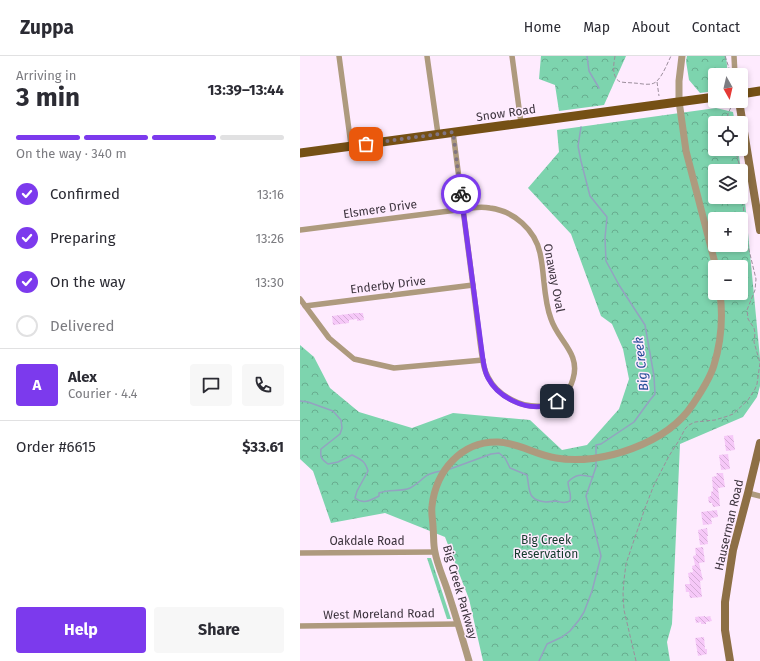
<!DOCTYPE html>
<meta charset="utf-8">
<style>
:root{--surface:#fff;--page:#f7f7f7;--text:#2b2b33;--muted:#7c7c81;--line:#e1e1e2;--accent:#7c3aed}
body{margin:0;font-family:"Fira Sans",sans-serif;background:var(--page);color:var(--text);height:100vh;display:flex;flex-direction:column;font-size:15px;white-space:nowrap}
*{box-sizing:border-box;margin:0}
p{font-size:13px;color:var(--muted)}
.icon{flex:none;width:22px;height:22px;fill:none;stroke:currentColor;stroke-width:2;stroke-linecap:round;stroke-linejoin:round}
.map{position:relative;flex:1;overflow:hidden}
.sheet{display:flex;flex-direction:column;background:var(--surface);width:300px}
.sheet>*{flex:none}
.needle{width:26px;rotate:172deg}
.buttons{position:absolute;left:408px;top:12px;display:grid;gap:8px}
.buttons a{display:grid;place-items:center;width:40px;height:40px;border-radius:4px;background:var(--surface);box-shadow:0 2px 6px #0003;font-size:20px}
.pin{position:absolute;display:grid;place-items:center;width:34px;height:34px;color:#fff;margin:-17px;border-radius:8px;box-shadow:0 2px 6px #0006}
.courier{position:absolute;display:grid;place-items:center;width:40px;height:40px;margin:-20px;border:3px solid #7c3aed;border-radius:50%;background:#fff;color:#222;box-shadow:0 1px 5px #0007}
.overview em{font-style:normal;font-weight:700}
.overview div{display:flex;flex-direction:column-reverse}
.overview{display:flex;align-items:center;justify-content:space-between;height:68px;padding:0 16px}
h1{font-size:26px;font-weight:700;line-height:30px}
.bar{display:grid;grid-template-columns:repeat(4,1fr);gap:6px 4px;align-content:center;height:48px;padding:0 16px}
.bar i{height:5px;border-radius:3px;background:var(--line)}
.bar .selected{background:var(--accent)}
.bar p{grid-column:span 4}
.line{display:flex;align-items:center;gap:10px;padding:0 16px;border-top:1px solid var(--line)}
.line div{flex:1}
.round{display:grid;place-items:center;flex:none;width:42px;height:42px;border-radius:4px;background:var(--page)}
ol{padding:0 16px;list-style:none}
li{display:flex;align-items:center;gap:12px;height:44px}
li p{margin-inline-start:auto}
li .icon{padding:4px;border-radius:50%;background:var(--accent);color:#fff;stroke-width:4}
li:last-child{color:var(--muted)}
li i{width:22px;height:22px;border:2px solid var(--line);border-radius:50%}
.button{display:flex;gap:8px;margin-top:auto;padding:8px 16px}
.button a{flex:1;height:46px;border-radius:4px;background:var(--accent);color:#fff;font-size:16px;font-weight:700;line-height:46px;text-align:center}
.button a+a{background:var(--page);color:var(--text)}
header{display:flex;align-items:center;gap:24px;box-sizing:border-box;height:56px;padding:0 20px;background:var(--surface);border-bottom:1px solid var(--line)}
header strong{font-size:19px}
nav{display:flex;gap:22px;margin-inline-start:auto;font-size:14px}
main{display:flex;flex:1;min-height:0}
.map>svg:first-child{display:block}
.grass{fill:url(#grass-tufts)}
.forest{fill:url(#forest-crowns);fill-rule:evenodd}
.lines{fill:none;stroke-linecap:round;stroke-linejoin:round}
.stream{stroke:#94a2c1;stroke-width:1.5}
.building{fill:url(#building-back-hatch)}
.path{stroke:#9c8e9c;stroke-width:1;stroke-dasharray:4 2;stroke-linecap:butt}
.minor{stroke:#ae9a7e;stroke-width:5.5}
.tertiary{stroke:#ae9a7e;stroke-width:7}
.secondary{stroke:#8d6f45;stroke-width:8}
.primary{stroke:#755015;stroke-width:9}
.done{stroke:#817481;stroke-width:4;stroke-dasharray:0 7.2}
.route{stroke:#7c3aed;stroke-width:5}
.labels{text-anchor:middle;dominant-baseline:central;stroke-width:3;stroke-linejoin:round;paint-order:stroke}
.street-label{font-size:12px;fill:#3d343e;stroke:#feebfe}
.park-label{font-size:12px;fill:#143b2c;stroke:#feebfe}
.water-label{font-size:13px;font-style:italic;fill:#1f4a95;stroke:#feebfe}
</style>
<header>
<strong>Zuppa</strong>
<nav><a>Home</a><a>Map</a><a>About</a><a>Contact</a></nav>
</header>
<main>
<section class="sheet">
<div class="overview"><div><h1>3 min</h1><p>Arriving in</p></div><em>13:39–13:44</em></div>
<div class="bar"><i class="selected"></i><i class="selected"></i><i class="selected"></i><i></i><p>On the way · 340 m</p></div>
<ol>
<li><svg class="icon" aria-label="check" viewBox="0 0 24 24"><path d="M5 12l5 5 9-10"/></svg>Confirmed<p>13:16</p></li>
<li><svg class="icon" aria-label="check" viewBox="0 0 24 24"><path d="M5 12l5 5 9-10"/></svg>Preparing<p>13:26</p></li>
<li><svg class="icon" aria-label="check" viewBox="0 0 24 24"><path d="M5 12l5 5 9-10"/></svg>On the way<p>13:30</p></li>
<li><i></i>Delivered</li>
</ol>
<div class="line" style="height:72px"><b class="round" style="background:var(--accent);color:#fff">A</b><div><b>Alex</b><p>Courier · 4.4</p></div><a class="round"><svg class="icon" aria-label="chat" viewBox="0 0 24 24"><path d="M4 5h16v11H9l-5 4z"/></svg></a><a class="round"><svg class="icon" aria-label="phone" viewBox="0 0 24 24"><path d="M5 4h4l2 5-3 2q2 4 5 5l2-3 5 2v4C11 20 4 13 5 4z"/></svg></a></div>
<div class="line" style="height:52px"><div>Order #6615</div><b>$33.61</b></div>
<div class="button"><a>Help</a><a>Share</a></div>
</section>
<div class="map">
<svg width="460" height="605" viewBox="0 0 460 605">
<defs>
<pattern id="grass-tufts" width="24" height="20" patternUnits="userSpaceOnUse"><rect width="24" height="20" fill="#7dd4ae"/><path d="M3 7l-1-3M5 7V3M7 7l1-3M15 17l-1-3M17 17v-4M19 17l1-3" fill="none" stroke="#68ad8f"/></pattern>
<pattern id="forest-crowns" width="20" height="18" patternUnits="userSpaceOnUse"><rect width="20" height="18" fill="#7dd4ae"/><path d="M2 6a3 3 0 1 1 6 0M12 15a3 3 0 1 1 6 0" fill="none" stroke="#68ad8f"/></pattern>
<pattern id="building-back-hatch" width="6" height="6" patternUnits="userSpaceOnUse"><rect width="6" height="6" fill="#f6c8f8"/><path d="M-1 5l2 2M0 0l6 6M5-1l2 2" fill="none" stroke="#d4acd6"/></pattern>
</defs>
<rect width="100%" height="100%" fill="#feebfe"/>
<polygon class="grass" points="127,502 131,502 151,563 147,563"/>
<g class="forest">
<polygon points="241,0 326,0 304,49 259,55 255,29 239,23"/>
<polygon points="387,0 426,0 428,19 415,19 415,35 400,37 389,24 386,5"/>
<path d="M416 52 433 56 435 67H415V93H438L444 135 460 302V330L457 341 443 361 380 388 372 568 367 586 370 605H183L169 543 145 481 85 457 31 467 13 415 0 403V289L14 301 30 332 59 356 112 372 153 357 230 364 262 394 287 389 319 353 329 323 323 293 312 268 301 260 271 178 228 132 259 96 257 74ZM415 115H441V141H415ZM415 163H441V189H415ZM415 211H441V237H415Z"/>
</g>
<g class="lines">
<g class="stream">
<polyline points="287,0 289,15 299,32"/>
<polyline points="281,71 278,90 281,105 290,140 307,161 305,182 306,205 319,229 345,269 354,320 355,338 350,344 334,366 301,388 296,389 296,399"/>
<path d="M0 345 8 346 33 355 41 364 42 372 40 378 21 393C20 401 21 403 28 408L38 406 52 399C62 404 65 405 68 415L57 435 55 442C64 449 71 444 79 440V437C89 433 101 436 110 432 116 429 121 424 126 420 130 417 136 416 141 415"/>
<path d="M150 413 191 398 199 397 205 402 210 412 227 419C230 435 227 444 246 446 249 446 252 445 255 445 262 446 264 448 270 445 272 438 268 433 268 426 277 417 281 419 293 421"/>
<polyline points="239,605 247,588 262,581 270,575 279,564 284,556 292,535 301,500 286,440 296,411 296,405"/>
</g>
</g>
<g class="building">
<polygon points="56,257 63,257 64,264 57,265 57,263 49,264 49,267 33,269 32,260"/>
<polygon points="433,379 435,394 426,395 424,380"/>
<polygon points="428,398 430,413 421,414 419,399"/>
<polygon points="416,417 423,417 425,431 418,432 420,450 413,451 412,447 409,447 408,441 411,440 411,436 413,435 412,421 417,420"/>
<polygon points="417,454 418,461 411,462 412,468 403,469 401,456"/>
<polygon points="407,472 408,480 407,480 408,488 400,489 398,474"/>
<polygon points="403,491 405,506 399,507 403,524 400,525 402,541 390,542 389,536 386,536 385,528 390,528 388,517 393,516 392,510 395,509 393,500 396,499 395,492"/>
<polygon points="405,560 405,561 410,560 412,565 406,566 406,568 401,568 401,566 396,567 395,561"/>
<polygon points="404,581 405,593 407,593 407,598 398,600 395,582"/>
</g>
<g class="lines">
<g class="path">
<path d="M315 0C314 6 312 16 316 22 319 28 327 26 333 27 341 27 351 31 357 25 363 19 367 8 371 0"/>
<polyline points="425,0 429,12"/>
<polyline points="357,26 359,40"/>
<path d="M428 67C426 59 429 56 432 49"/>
<polyline points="435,93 441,115"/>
<polyline points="336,605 324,554 323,537 324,524 326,508 331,493 345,452 354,429 369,400 378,386 385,373 389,369 395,366 415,364 428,360 433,358 448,344 455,333 457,328 460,307 454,286 455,277 454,272 448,263 447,254 455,234 456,223 443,169 444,141 441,116"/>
</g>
<g class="minor">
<polyline points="39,0 51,89"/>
<polyline points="127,0 138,78"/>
<polyline points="212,0 221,67"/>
<polyline points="434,0 435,19"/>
<path d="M0 174 157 154C168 152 179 150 190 152 214 155 235 174 240 197 245 219 243 242 251 263 258 285 281 297 273 323 269 337 259 348 244 350 233 351 221 349 212 344 202 339 193 331 188 321 182 311 182 298 180 286 178 270 176 254 174 238 167 184 160 130 153 76"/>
<polyline points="0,243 29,282 54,303 94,312 183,304"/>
<polyline points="5,250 173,229"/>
<polyline points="448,437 460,440"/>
<polyline points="0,497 135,496"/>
<polyline points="0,570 158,568"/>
</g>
<g class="tertiary">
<polyline points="382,0 379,25 379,45 386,95 416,211"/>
<path d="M169 605C162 581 155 557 147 533 143 521 137 508 135 496 133 488 134 479 133 471 133 465 131 457 132 450 136 415 161 385 198 386 219 387 236 399 256 402 301 410 368 387 393 348 401 336 410 323 414 309 421 286 423 260 420 237"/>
</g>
<g class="secondary">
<polyline points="439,45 460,174"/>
<polyline points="430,605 425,574 425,546 433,494 448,437 460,387"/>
</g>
<g class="primary">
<polyline points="441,38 460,35"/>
<polyline points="0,97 415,41"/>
</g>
</g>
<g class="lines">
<polyline class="done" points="66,88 153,76 161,138"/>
<path class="route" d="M161 138 183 304C184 310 185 317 188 322 198 341 224 354 245 350 249 349 253 347 257 345"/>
</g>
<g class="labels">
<g class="street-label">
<text transform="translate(206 57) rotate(-8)">Snow Road</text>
<text transform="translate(80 153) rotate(-8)">Elsmere Drive</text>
<text transform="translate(254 222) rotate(79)">Onaway Oval</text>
<text transform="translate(88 229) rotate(-7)">Enderby Drive</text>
<text transform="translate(429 469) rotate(-77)">Hauserman Road</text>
<text x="67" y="485">Oakdale Road</text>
<text transform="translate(160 536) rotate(74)">Big Creek Parkway</text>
<text transform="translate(79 558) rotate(-1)">West Moreland Road</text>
</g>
<g class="park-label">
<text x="246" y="484">Big Creek<tspan x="246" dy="14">Reservation</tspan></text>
</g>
<g class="water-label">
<text transform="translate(341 308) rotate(-96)">Big Creek</text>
</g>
</g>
</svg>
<div class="buttons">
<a><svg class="needle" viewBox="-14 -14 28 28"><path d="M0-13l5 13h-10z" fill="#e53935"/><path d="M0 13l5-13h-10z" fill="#7c7c81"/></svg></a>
<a><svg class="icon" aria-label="locate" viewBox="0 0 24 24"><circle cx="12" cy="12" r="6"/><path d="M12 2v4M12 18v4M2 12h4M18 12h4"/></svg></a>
<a><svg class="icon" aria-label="layers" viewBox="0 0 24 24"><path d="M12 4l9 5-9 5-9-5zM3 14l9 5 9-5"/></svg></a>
<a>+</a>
<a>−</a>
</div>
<div class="pin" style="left:66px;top:88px;background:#ea580c"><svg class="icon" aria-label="bag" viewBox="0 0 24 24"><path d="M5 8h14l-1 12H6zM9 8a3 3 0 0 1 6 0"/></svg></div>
<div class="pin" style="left:257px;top:345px;background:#1f2937"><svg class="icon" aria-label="home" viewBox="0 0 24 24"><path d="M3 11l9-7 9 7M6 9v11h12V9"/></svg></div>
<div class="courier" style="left:161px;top:138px"><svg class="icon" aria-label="bike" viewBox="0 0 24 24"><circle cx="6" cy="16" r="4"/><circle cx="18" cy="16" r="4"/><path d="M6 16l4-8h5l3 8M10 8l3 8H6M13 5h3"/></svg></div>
</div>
</main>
